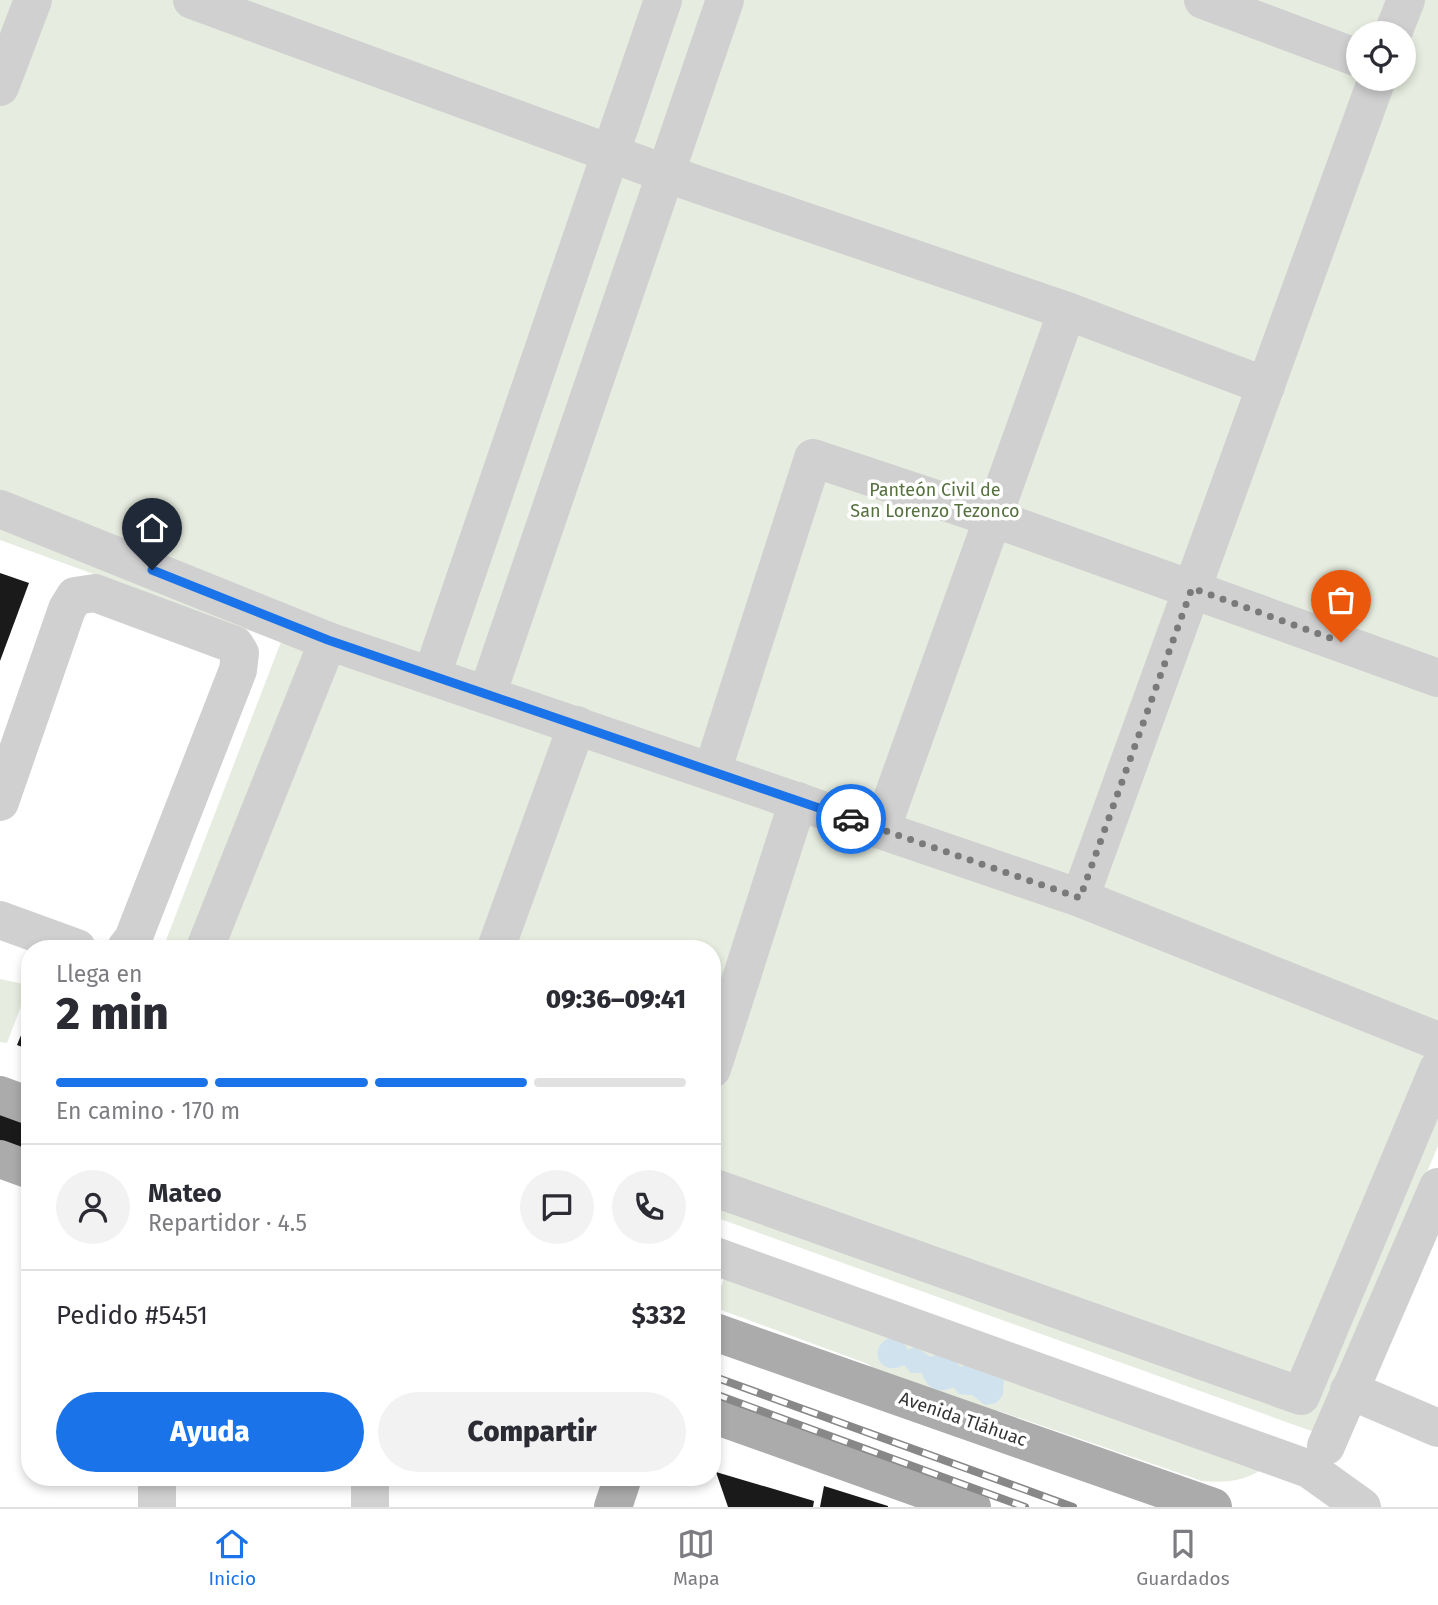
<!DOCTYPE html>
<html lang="es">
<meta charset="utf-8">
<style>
:root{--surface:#fff;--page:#f2f2f3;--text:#2b2b33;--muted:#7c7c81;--line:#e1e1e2;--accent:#1a73e8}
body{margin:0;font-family:"Fira Sans",sans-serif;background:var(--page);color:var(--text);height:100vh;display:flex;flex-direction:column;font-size:26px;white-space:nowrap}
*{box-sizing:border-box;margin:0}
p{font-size:23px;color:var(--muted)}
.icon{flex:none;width:38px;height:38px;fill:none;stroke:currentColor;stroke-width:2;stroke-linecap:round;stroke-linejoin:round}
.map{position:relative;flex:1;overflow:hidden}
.details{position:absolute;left:21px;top:940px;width:700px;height:546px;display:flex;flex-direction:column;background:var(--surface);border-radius:28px;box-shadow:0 4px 10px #0003}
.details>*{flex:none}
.fabs{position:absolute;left:1346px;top:21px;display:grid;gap:14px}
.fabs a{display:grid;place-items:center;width:70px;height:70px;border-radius:50%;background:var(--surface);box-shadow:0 4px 10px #0003;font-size:35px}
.pin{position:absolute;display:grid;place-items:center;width:60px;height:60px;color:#fff;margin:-72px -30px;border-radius:50% 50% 50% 0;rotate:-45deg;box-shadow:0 0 7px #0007}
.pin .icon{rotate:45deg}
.courier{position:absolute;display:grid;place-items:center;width:70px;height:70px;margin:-35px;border:5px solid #1a73e8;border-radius:50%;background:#fff;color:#222;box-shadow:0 2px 9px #0007}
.overview em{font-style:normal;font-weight:800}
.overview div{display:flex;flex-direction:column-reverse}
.overview{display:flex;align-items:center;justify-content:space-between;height:119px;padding:0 35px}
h1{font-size:46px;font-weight:800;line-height:52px}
.bar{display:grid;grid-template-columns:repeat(4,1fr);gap:10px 7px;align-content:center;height:84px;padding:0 35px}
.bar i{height:9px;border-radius:5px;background:var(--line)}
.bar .on{background:var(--accent)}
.bar p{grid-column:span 4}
.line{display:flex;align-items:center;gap:18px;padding:0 35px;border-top:2px solid var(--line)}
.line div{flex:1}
.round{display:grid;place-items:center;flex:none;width:74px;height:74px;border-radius:37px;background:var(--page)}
.button{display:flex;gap:14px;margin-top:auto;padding:14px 35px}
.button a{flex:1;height:80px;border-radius:42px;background:var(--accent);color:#fff;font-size:28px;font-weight:800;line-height:80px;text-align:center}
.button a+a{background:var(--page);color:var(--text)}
.menu{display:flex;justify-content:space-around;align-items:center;height:98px;border-top:2px solid var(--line);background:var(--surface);font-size:19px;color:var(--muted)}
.menu a{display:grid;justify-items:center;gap:4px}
.menu .on{color:var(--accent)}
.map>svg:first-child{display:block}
.green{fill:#e6ecdf;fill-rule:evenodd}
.water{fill:#cfe2ee}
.building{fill:#1a1a1a}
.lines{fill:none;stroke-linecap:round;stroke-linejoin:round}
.minor{stroke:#d0d0d0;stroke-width:38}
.major{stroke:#ababab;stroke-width:38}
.rail-casing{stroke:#888;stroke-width:8}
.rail{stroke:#fff;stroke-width:5;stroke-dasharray:16;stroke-linecap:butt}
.done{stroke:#7a7a7a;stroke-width:7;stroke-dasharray:0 12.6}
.route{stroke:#1a73e8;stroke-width:9}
.labels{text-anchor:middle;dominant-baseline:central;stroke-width:7;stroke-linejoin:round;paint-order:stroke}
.park-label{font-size:18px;fill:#56703f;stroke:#fff}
.street-label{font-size:18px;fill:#333;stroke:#fff}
</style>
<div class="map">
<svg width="1438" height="1507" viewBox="0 0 1438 1507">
<rect width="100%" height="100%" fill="#fff"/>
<g class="green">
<path d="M0 0H1438V1146L1317 1433 712 1216V948H163L281 642 0 540ZM1358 33H1404V79H1358Z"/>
<polygon points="0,979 29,985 7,1043 0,1042"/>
<path d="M728 1269 1266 1467C1245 1481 1228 1483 1202 1481L999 1411C966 1414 893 1386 868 1364L713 1307Z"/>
</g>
<path class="water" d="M889 1338 903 1342 908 1350 915 1347 931 1357 935 1355 957 1362 960 1367 964 1365 1004 1380 1003 1395 996 1403 985 1405 972 1395 959 1394 953 1387C939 1395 926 1388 922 1373H911L904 1365C881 1378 866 1349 889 1338Z"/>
<g class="building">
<polygon points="0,573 29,583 0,661"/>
<polygon points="30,1013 30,1050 17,1045"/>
<polygon points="0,1087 30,1098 30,1181 0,1170"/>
<polygon points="716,1472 814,1501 813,1507 728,1507"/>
<polygon points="824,1486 888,1506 888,1507 820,1507"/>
</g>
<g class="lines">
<g class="minor">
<polyline points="192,0 664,173 1067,311 1266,386"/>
<polyline points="1203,0 1358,58"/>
<polyline points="1393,33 1406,0"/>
<polyline points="0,87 33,0"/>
<polyline points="0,509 328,641 1080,898 1438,1041"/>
<polyline points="432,675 663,0"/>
<polyline points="487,695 725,0"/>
<polyline points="712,772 813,458 993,518 1438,678"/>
<polyline points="0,802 67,609 75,596 95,593 235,645 240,653 238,670 133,939 126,948"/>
<polyline points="881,830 1067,311"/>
<polyline points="1080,898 1377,79"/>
<polyline points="0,920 77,948"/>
<polyline points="205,948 328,641"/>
<polyline points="496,948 577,725"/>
<polyline points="712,1069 798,801"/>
<polyline points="712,1187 1301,1396 1438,1069"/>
<polyline points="712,1255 1309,1469 1362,1507"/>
<polyline points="1349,1390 1438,1428"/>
<polyline points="1326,1446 1438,1187"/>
<polyline points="157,1507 157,1477"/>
<polyline points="370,1507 370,1477"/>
</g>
<g class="major">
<polyline points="0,1095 30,1106"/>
<polyline points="0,1159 30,1170"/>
<polyline points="712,1331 1213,1507"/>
<polyline points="712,1414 972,1507"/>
<polyline points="613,1507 623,1477"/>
</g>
<defs>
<g id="rail">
<polyline points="712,1376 1073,1507"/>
<polyline points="712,1393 1025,1507"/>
</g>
</defs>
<use href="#rail" class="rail-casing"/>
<use href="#rail" class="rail"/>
</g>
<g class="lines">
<polyline class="done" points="851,819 1080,898 1192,588 1341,642"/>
<polyline class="route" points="152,570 328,640 851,819"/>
</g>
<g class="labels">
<g class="park-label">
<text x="935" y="490">Panteón Civil de<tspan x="935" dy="21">San Lorenzo Tezonco</tspan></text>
</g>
<g class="street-label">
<text transform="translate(963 1419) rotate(19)">Avenida Tláhuac</text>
</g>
</g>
</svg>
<div class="fabs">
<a><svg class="icon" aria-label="locate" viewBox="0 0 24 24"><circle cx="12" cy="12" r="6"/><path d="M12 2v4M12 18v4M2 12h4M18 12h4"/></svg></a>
</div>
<div class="pin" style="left:1341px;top:642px;background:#ea580c"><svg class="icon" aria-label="bag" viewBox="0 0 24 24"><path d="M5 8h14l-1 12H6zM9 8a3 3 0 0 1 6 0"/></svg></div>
<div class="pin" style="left:152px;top:570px;background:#1f2937"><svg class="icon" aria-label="home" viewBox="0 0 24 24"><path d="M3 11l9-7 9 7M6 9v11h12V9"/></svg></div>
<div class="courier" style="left:851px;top:819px"><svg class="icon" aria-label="car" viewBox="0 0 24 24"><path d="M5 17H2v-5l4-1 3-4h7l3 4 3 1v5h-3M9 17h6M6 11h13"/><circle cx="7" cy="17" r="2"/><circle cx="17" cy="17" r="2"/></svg></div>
<section class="details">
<div class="overview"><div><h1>2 min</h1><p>Llega en</p></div><em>09:36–09:41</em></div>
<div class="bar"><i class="on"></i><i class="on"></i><i class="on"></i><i></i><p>En camino · 170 m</p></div>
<div class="line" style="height:126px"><a class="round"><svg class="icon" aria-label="person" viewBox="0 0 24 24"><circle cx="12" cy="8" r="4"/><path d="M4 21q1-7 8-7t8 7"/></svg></a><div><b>Mateo</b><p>Repartidor · 4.5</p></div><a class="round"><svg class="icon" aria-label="chat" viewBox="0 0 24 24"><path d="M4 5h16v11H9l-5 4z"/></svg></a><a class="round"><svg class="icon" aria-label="phone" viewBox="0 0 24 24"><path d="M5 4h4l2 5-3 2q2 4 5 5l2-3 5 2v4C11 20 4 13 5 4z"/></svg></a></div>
<div class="line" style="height:91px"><div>Pedido #5451</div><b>$332</b></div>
<div class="button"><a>Ayuda</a><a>Compartir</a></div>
</section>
</div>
<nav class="menu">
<a class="on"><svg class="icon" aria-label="home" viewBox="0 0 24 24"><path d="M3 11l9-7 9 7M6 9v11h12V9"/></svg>Inicio</a>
<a><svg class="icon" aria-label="map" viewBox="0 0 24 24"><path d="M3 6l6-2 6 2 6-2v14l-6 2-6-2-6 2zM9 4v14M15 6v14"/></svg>Mapa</a>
<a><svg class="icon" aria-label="saved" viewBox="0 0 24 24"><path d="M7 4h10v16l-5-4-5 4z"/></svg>Guardados</a>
</nav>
